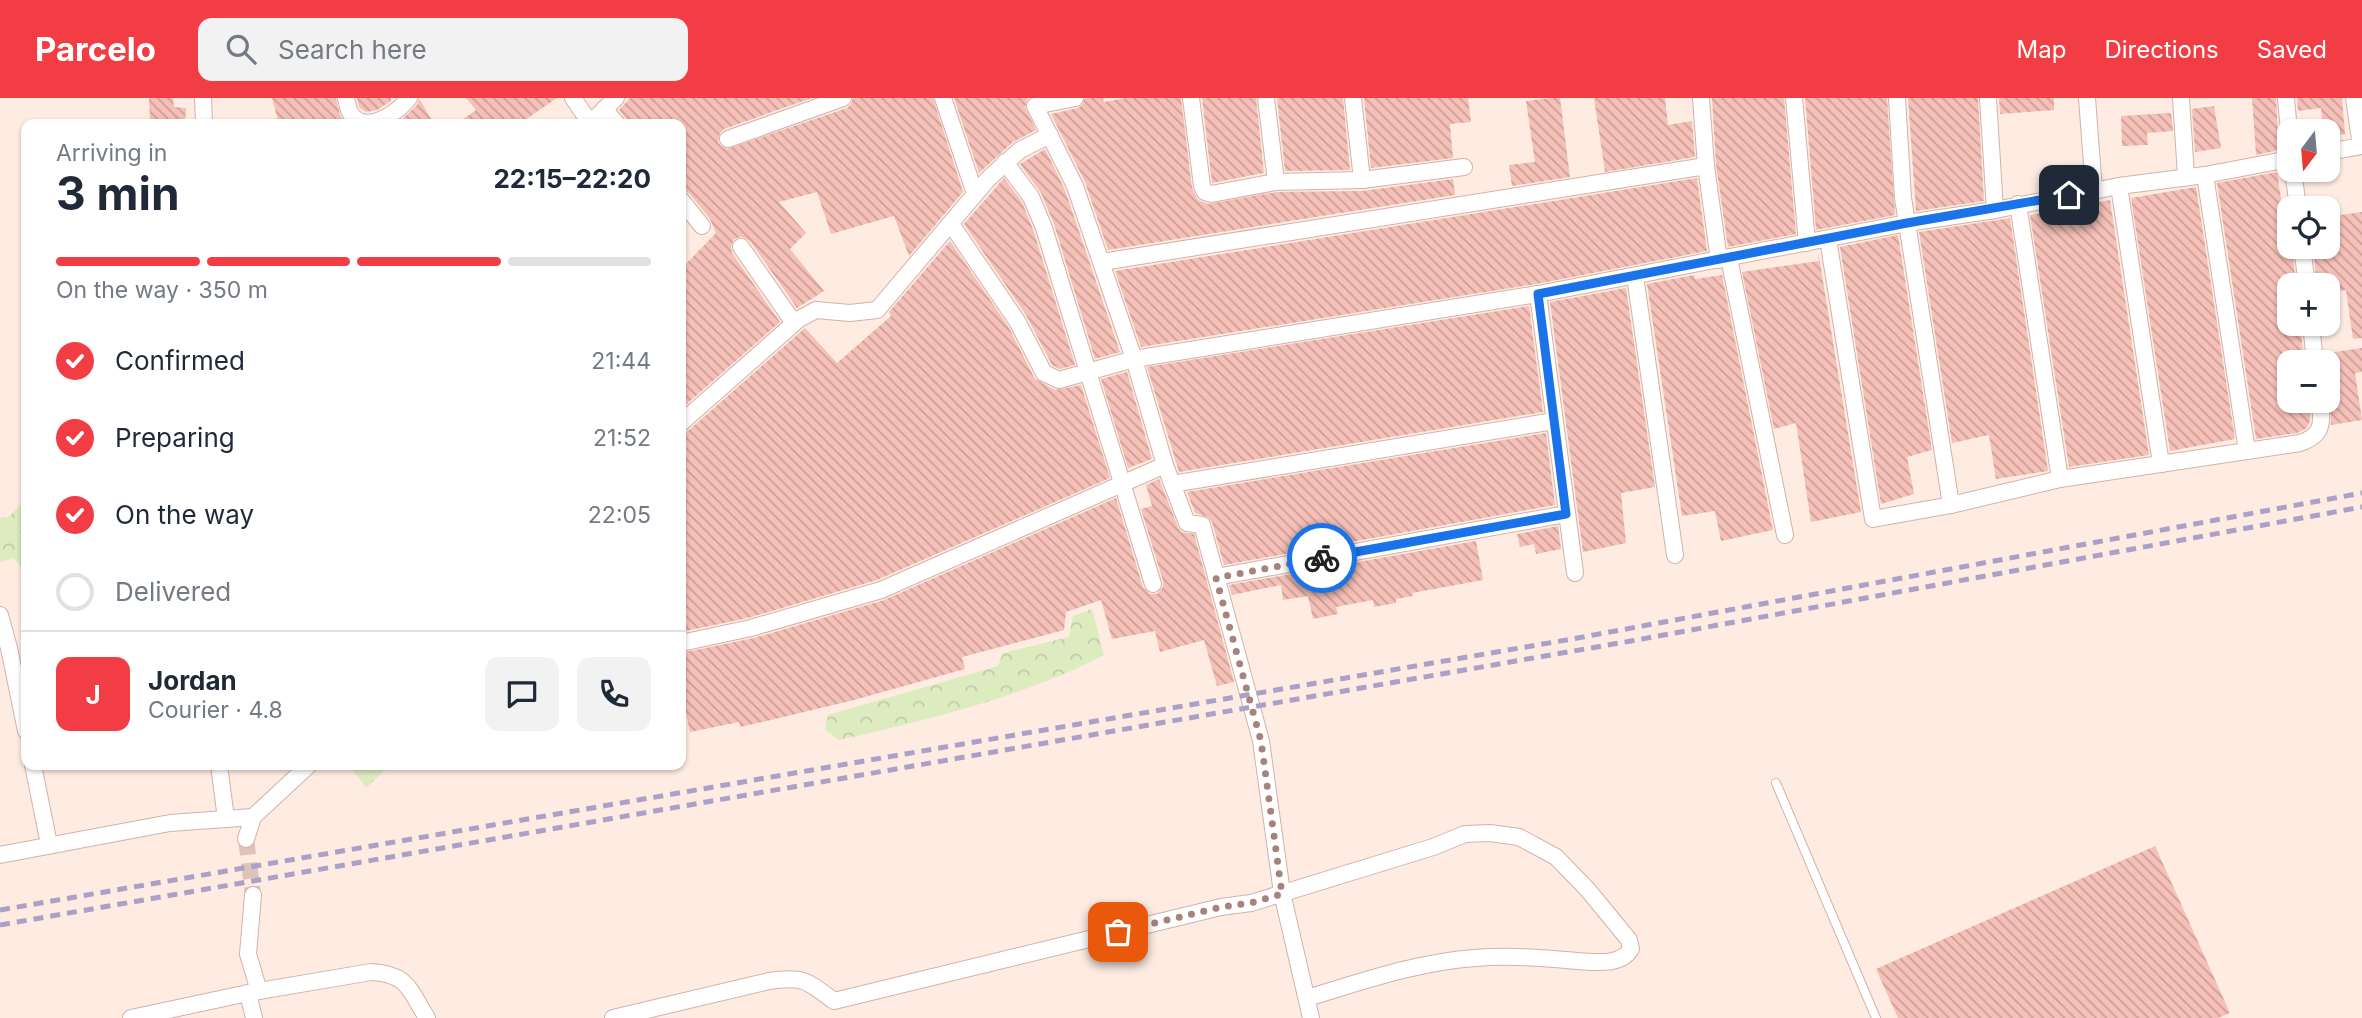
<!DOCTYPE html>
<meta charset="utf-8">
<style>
:root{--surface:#fff;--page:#f2f2f3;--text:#1f2937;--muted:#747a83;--line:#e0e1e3;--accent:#f13d43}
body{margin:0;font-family:Inter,sans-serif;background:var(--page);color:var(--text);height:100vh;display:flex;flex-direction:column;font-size:26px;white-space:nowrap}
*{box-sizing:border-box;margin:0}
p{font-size:23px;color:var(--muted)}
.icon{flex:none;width:38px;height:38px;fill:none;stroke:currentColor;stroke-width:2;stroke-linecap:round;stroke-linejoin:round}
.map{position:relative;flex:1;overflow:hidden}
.details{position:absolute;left:21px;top:21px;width:665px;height:651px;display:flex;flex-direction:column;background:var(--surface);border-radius:14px;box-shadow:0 2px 5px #0004}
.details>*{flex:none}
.needle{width:46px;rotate:196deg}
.controls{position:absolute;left:2277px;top:21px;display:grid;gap:14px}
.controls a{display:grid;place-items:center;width:63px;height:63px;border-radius:14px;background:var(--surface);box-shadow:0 2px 5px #0004;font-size:35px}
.pin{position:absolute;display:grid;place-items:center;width:60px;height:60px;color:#fff;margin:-30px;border-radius:14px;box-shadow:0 4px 10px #0006}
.courier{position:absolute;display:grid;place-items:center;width:70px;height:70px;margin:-35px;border:5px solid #1a73e8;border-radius:50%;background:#fff;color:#222;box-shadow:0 2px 9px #0007}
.head em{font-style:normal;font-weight:700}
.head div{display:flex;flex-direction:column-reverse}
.head{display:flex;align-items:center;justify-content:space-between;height:119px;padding:0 35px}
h1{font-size:46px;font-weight:700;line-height:52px}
.bar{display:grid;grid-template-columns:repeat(4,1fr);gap:10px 7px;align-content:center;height:84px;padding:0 35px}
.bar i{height:9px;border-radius:5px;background:var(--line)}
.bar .current{background:var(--accent)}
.bar p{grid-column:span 4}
.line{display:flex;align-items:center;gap:18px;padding:0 35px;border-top:2px solid var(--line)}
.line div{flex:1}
.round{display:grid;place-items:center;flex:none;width:74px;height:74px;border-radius:14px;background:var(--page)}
ol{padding:0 35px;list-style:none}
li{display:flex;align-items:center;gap:21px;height:77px}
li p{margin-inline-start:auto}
li .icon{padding:7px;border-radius:50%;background:var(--accent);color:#fff;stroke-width:4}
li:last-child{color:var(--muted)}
li i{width:38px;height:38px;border:4px solid var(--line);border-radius:50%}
header{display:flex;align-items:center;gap:42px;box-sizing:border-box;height:98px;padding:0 35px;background:var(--accent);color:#fff}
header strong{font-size:33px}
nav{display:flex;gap:38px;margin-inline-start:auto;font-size:24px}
.search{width:490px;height:63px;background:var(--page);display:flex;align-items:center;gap:18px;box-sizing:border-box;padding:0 24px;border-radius:14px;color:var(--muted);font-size:26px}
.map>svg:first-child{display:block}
.forest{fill:url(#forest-crowns)}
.building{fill:url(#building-back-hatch)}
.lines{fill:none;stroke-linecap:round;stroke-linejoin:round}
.minor-tunnel{stroke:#dcc4bb;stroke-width:16;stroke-dasharray:16 8;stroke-linecap:butt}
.service-casing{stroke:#d2b2aa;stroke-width:10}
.minor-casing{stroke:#d2b2aa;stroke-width:18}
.service{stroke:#fff;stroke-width:8}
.minor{stroke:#fff;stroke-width:16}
.rail{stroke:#aba0c8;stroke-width:5;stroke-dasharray:10 7;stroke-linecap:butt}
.done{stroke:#a6837d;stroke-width:7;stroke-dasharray:0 12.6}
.route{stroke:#1a73e8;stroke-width:9}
</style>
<header>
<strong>Parcelo</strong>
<div class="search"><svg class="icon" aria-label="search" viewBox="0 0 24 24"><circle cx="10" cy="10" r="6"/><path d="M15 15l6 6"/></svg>Search here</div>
<nav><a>Map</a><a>Directions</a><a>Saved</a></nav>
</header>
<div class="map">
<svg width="2362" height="920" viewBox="0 0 2362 920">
<defs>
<pattern id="forest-crowns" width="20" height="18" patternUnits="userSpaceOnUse" patternTransform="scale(1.75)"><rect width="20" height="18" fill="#ddecbf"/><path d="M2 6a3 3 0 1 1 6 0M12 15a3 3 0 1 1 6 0" fill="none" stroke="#c1cca6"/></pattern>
<pattern id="building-back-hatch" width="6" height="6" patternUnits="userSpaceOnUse" patternTransform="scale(1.75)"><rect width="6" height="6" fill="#f5c0b7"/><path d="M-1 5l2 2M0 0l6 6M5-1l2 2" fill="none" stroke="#cb9e97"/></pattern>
</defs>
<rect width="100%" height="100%" fill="#feece2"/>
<g class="forest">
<polygon points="26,402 26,489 21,469 14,460 0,464 0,420 8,419"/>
<path d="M1092 511 1104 557C1024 599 927 622 839 642L825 632 828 617 998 568 1003 555 1069 539 1073 518Z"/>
<polygon points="349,667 390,667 366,690"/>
</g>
<g class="building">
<polygon points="149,0 173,0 174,9 186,10 185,26 150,26"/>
<polygon points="272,0 336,0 340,17 346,26 279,26"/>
<polygon points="357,0 391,0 391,3 377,12 366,14 359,9"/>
<polygon points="419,0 434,26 397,26 417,7"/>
<polygon points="466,0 557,0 519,26 456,26 476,12"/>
<polygon points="630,0 812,0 724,31 720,35 718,44 721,48 727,51 847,10 851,6 853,0 933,0 963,94 909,158 894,118 831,136 817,94 779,104 806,135 790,151 824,193 797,210 750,143 741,139 734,141 731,149 732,155 780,224 681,311 681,171 716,135 710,121 689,95 681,90 681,26 630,26 619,12"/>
<polygon points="954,0 1028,0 1025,9 1036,32 1013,44 979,75"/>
<polygon points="1085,0 1103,0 1104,4 1126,0 1181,0 1192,90 1198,102 1208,106 1277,94 1362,93 1453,81 1455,97 1108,152 1085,84 1051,16 1078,10 1082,7"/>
<polygon points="1202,0 1256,0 1264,75 1212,85"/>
<polygon points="1277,0 1343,0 1350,72 1285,73"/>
<polygon points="1364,0 1468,0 1471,24 1450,26 1453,60 1371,70"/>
<polygon points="1551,0 1560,0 1570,79 1512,88 1509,67 1535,64 1526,3"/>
<polygon points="1594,0 1665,0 1668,27 1692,23 1695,59 1605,74"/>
<polygon points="1712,0 1784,0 1796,136 1728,149 1716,67"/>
<polygon points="1805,0 1887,0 1895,117 1816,132"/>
<polygon points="1908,0 1978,0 1984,103 1916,113"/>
<polygon points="1999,0 2054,0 2054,12 2000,16"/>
<polygon points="2252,0 2276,0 2279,52 2256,57"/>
<polygon points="2297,0 2342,0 2345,36 2328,39 2328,33 2323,33 2321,10 2298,13"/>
<polygon points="2214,8 2221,50 2195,54 2192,11"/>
<polygon points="2171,15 2173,33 2147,35 2148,47 2122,48 2121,18"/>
<polygon points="1045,51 1065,92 1120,254 1095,261 1054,126 1041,95 1020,66"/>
<polygon points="2277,74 2288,149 2292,149 2296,187 2289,187 2289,226 2300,226 2304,264 2289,264 2289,303 2310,303 2310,323 2307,330 2297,335 2256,341 2217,85"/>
<polygon points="1004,80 1022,104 1034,134 1075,267 1060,271 1052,267 1026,217 964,126"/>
<polygon points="1697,80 1707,153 1536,186 1141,249 1115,173"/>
<polygon points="2196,89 2235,341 2170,353 2131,100"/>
<polygon points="2110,102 2149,357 2069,369 2030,117"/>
<polygon points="2362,114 2362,240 2353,241 2346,192 2328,195 2328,187 2317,187 2313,149 2328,149 2328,119"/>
<polygon points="2010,120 2048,373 1996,381 1989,337 1952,345 1919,134"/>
<polygon points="1898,137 1932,352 1907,359 1914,396 1881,406 1840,149"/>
<polygon points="950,143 1008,228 1035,281 1055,292 1081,287 1110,380 877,482 748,520 681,534 681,335 688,333 805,230 837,265 891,218 889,214"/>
<polygon points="1818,153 1861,414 1811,424 1796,325 1774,331 1742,174 1819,163"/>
<polygon points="1694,177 1695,181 1722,177 1773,432 1721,443 1715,413 1682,418 1647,186"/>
<polygon points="1626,190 1655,389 1621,395 1626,445 1583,454 1550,204"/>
<polygon points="1529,208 1543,314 1179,374 1147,269"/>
<polygon points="2362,250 2362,274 2355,275 2362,322 2331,327 2330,302 2328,296 2328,255"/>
<polygon points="1127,274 1152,361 1128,370 1101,281"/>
<polygon points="1546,335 1555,407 1224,467 1212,424 1208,419 1195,415 1187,394"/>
<polygon points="1159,381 1178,429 1181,434 1194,436 1234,584 1217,588 1204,542 1160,554 1155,533 1112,541 1101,502 1066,514 1064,532 962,559 965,571 854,602 775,621 740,629 739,624 690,634 681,591 681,555 754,540 884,502 1116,400 1143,489 1150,496 1157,496 1163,489 1163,483 1141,411 1152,408 1146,387"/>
<polygon points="1558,428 1561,451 1536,456 1534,446 1520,449 1517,436"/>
<polygon points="1476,443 1483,482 1412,495 1413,498 1396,501 1396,505 1374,509 1373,502 1336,509 1338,516 1313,521 1308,498 1283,502 1281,487 1232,497 1229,487"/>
<polygon points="2155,748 2230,915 2218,920 1898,920 1876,871"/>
</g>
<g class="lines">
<polyline class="minor-tunnel" points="246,741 253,797"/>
<defs>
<polyline id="service" points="1776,685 1876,920"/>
<g id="minor">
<polyline points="203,0 204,26"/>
<path d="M346 0C347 5 348 12 351 16 366 38 398 14 409 0"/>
<polyline points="573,0 590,25"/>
<polyline points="943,0 975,96"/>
<polyline points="1191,0 1202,88 1205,94 1211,96 1276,84 1362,82 1464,69"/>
<polyline points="1266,0 1276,84"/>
<polyline points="1353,0 1362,82"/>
<polyline points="1701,0 1706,68"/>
<polyline points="1794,0 1807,145"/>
<polyline points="1988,0 1995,112"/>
<polyline points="2087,0 2094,93"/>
<polyline points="2181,0 2186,78"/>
<polyline points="2286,0 2289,33"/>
<polyline points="2354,0 2361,48"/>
<polyline points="604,11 617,26"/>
<polyline points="589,26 616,0"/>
<polyline points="728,41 843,0"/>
<polyline points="2328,54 2362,48"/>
<polyline points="1005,64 1031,99 1044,130 1153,486"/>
<polyline points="2293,72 2298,110"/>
<polyline points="2205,77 2247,353"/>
<polyline points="2119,88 2161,366"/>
<polyline points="681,102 702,128"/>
<polyline points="2018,106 2060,381"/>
<polyline points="951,126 1017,223 1044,275 1059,282 1134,261 1075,88 1035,8 1075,0"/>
<path d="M1828 141 1873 421 1951 407 2060 381 2300 345C2324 337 2322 325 2320 303"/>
<polyline points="741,149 794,225"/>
<polyline points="2302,149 2307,187"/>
<polyline points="1729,160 1785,437"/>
<polyline points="1102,164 1706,68 1719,162"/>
<polyline points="1635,178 1675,457"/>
<polyline points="1538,196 1575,475"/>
<polyline points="2311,226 2315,264"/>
<polyline points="681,325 799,221 816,212 850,215 877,212 988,81 1020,52 1050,37"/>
<polyline points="1172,386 1554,323"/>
<polyline points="1951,407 1907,125 1995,112 2119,88 2205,77 2289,61"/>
<polyline points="1216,479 1566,416"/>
<polyline points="0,517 9,550 26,633"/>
<polyline points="681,545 751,530 881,492 1165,367"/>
<polyline points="33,667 49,746"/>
<polyline points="219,667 226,721"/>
<polyline points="246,741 253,719 309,667"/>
<polyline points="0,757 170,725 253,719"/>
<polyline points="253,797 248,856 259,893"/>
<polyline points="248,895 254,920"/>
<path d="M131 920 248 895 371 874C408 876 409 891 427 920"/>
<path d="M613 920 769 883C804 878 807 883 834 903L1221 809 1251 805 1433 749 1465 736 1490 735 1519 739 1556 759 1588 792 1629 842 1631 851C1621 868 1596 864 1577 863 1543 860 1509 857 1475 860 1417 864 1361 884 1307 900"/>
<polyline points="1311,920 1282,795 1261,643 1202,427 1187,425 1165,367 1134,261 1538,196 1907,125 1903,100 1897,0"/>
</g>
</defs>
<use href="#service" class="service-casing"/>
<use href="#minor" class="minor-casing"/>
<use href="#service" class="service"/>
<use href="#minor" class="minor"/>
<g class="rail">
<polyline points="0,812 1572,541 2362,395"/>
<polyline points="0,827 1631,543 2362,409"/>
</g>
</g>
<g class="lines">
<polyline class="done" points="1118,834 1221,809 1251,805 1282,796 1261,643 1216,480 1322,460"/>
<polyline class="route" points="1322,460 1566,416 1538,196 1907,125 2069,97"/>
</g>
</svg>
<div class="controls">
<a><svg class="needle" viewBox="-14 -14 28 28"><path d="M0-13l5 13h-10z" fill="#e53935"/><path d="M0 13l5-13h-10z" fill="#747a83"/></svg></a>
<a><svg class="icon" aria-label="locate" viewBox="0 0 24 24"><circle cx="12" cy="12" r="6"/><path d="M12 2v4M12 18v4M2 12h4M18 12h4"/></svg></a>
<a>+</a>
<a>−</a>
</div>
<div class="pin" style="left:1118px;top:834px;background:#ea580c"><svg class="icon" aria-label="bag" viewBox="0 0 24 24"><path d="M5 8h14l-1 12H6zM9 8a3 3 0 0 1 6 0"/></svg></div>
<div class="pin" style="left:2069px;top:97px;background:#1f2937"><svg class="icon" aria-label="home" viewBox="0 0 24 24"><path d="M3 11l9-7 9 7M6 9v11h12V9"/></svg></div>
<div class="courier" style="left:1322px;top:460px"><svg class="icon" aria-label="bike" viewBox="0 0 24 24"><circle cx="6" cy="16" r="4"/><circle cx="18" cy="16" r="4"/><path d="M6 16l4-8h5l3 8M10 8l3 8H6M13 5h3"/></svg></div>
<section class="details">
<div class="head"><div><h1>3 min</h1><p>Arriving in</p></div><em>22:15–22:20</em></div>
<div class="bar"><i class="current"></i><i class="current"></i><i class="current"></i><i></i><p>On the way · 350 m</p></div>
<ol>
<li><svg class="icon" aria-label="check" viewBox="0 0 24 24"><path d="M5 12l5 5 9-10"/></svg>Confirmed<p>21:44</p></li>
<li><svg class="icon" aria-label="check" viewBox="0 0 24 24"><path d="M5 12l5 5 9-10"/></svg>Preparing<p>21:52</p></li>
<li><svg class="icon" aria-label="check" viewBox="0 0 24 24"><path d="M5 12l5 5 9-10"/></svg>On the way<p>22:05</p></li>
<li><i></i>Delivered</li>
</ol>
<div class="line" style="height:126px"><b class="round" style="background:var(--accent);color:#fff">J</b><div><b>Jordan</b><p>Courier · 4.8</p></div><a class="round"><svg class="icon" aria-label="chat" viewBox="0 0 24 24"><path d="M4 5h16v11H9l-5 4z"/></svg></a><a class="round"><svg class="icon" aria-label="phone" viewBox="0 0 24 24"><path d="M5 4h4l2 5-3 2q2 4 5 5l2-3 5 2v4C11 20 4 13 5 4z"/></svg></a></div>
</section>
</div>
